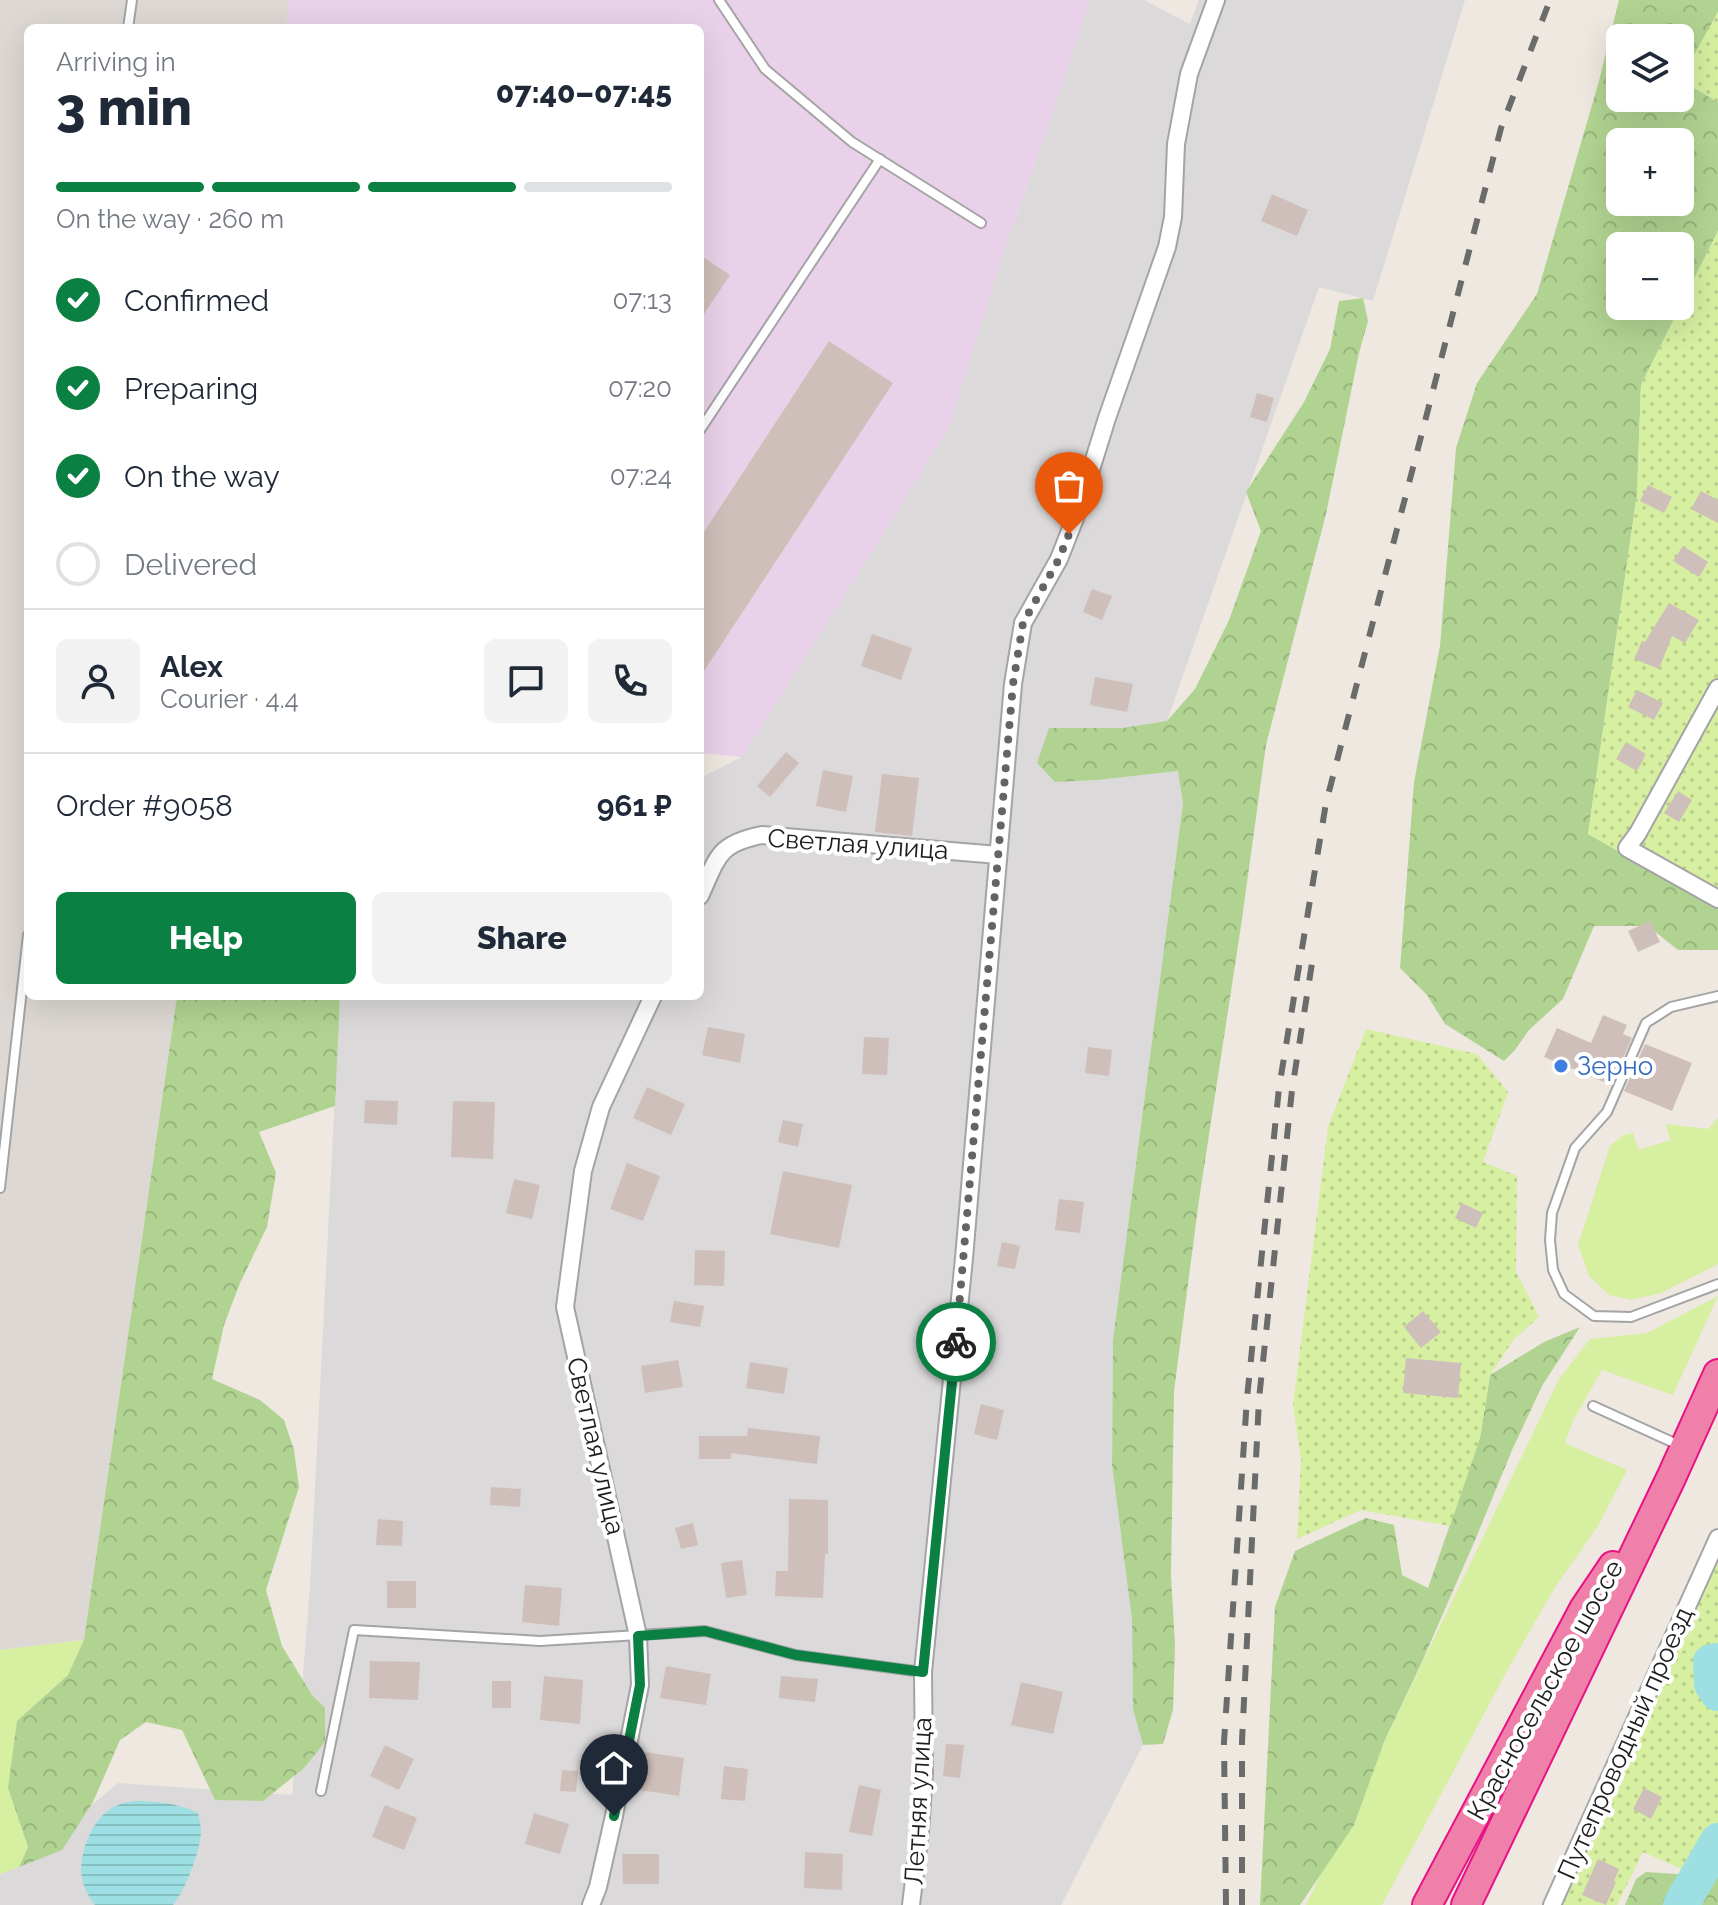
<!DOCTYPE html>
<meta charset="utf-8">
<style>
:root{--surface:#fff;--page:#f2f2f3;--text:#1f2937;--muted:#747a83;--line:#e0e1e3;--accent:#0b8043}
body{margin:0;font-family:Raleway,sans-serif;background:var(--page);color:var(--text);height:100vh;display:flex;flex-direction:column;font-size:30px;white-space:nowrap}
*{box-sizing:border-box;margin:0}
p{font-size:26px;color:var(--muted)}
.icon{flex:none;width:44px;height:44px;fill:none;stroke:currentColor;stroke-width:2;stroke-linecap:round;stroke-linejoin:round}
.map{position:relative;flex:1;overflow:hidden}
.drawer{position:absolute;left:24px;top:24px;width:680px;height:976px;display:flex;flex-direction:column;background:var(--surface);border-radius:12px;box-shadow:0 8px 32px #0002}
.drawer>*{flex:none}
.controls{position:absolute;left:1606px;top:24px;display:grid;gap:16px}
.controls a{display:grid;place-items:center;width:88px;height:88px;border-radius:12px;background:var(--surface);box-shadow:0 8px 32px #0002;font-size:40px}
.pin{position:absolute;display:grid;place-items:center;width:68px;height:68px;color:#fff;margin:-82px -34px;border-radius:50% 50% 50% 0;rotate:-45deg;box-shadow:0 0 8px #0007}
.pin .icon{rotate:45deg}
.courier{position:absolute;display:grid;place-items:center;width:80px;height:80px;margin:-40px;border:6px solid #0b8043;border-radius:50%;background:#fff;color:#222;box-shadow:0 2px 10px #0007}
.summary em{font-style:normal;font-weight:800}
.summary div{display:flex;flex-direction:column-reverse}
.summary{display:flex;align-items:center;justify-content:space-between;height:136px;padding:0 32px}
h1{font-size:52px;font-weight:800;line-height:60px}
.bar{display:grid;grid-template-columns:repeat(4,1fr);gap:12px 8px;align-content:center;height:96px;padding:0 32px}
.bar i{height:10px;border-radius:6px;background:var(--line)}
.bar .current{background:var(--accent)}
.bar p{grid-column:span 4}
.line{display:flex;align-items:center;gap:20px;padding:0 32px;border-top:2px solid var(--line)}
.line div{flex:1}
.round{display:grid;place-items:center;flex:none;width:84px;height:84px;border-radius:12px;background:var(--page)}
ol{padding:0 32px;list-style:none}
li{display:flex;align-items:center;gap:24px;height:88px}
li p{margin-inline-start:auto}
li .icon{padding:8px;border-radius:50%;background:var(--accent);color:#fff;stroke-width:4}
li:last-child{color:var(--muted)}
li i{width:44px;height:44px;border:4px solid var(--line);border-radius:50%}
.action{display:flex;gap:16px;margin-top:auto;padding:16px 32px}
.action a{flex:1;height:92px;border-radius:12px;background:var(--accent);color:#fff;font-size:32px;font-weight:800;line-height:92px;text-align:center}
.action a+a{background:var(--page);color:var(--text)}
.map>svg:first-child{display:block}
.residential{fill:#dbd9da}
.industrial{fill:#e9d2e9}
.airport{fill:#ddd8d3}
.grass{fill:#d6efa1}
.forest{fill:url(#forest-crowns);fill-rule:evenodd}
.garden{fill:url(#garden-dots)}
.water{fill:url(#water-rules)}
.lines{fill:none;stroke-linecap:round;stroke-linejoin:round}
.river{stroke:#9ddfe2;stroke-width:36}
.building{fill:#cfbfba}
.lane-casing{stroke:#a4a4a4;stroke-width:12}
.street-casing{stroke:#a4a4a4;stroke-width:20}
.highway-casing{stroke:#e91285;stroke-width:32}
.lane{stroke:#fff;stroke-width:8}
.street{stroke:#fff;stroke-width:16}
.highway{stroke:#ef80aa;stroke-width:28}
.rail{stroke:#6b6b6b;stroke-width:6;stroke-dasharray:16 16;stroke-linecap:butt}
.done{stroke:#666462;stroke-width:8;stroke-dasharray:0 14.4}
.route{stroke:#0b8043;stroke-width:10}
.shop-dot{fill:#3f7fe0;stroke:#fff;stroke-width:3}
.labels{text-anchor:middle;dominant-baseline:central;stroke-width:8;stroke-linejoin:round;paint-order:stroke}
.street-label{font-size:26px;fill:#1d1d1d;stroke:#fff}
.shop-label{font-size:26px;fill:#366cbe;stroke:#fff;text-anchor:start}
</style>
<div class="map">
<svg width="1718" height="1905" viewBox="0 0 1718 1905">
<defs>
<pattern id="forest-crowns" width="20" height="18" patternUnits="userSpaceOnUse" patternTransform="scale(2)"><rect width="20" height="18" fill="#b1d391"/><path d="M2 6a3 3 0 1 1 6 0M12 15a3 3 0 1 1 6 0" fill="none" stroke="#98b57d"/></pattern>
<pattern id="garden-dots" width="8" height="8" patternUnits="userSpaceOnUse" patternTransform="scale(2)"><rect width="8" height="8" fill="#d6efa1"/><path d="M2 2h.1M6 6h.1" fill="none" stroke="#b7cc8a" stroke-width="1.8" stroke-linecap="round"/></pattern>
<pattern id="water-rules" width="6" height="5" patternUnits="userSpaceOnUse" patternTransform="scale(2)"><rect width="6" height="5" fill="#9ddfe2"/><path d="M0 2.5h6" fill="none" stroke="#87bfc1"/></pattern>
</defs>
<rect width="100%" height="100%" fill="#efe8e1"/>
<polygon class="residential" points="1090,0 1144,0 1190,24 1199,0 1465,0 1373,301 1319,287 1167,721 1123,728 1050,728 1055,782 1098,780 1178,771 1183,803 1113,1340 1112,1465 1132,1620 1133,1709 1143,1745 1061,1905 0,1905 0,1874 19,1866 118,1783 292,1795 298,1739 310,1586 340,996 700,996 700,778 742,757 1005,247 1045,136"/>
<polygon class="industrial" points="289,0 1090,0 1045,136 1005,247 949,427 887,528 742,757 700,753 700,28 286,28"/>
<polygon class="airport" points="0,0 289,0 286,28 28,28 28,996 177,996 84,1640 0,1650"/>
<g class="grass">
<polygon points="1718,1118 1718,1264 1661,1293 1631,1300 1609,1295 1589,1276 1578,1245 1610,1146 1623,1135 1633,1133 1639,1150 1670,1140 1666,1124 1708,1129"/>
<polygon points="1718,1296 1673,1395 1602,1370 1574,1419 1565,1443 1627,1470 1598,1526 1554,1589 1507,1671 1382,1905 1306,1905 1559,1379 1590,1339 1647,1333"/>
<polygon points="84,1640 68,1675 17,1721 8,1788 28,1847 19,1867 0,1874 0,1650"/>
</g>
<g class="forest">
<path d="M1619 0H1718V12L1681 80 1718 102V231L1641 385 1637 494 1588 834 1718 907V950H1678L1648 926H1594L1563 999 1529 1030 1515 1050 1504 1061 1445 1024 1427 995 1400 968 1414 782 1440 646 1456 448 1477 383 1537 294 1599 81ZM1620 38H1680V98H1620ZM1620 142H1680V202H1620ZM1620 246H1680V306H1620Z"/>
<polygon points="1363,298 1368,321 1359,353 1326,514 1266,745 1241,926 1199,1200 1174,1391 1171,1575 1175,1644 1173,1710 1163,1744 1143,1745 1133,1709 1132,1620 1112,1465 1113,1340 1183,803 1178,771 1098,780 1055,782 1037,763 1049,728 1123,728 1167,721 1195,689 1229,620 1261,531 1246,492 1304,402 1330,349 1339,301"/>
<polygon points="177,996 340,996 335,1106 259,1132 276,1173 267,1227 240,1283 224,1325 212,1379 260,1400 284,1420 294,1450 299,1487 266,1590 282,1646 312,1695 325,1708 325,1742 304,1768 263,1801 215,1800 182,1730 146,1722 120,1740 93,1802 62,1850 19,1867 28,1847 8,1788 17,1721 68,1675 84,1640"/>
<polygon points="1580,1327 1542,1386 1512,1450 1476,1538 1421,1664 1384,1742 1354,1825 1300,1905 1260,1905 1275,1607 1295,1551 1366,1518 1394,1525 1402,1575 1428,1588 1480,1438 1490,1375 1544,1342"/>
<polygon points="1718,1869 1718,1905 1625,1905 1636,1879 1646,1872 1708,1876"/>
</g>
<g class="garden">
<polygon points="1718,12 1718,102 1680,80"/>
<polygon points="1718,231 1718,907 1588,834 1637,494 1641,385"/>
<polygon points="1366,1029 1477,1054 1508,1092 1483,1162 1517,1176 1516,1272 1539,1317 1514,1339 1490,1375 1480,1438 1450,1526 1361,1510 1297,1539 1301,1460 1293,1405 1328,1127"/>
<polygon points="1718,1539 1718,1823 1684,1870 1643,1852 1617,1905 1563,1905"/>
</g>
<path class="water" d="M134 1801C157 1801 177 1803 198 1813 199 1819 201 1826 201 1832 200 1853 185 1890 173 1905H95C89 1897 83 1887 82 1877 78 1857 90 1826 105 1813 114 1805 123 1803 134 1801Z"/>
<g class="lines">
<g class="river">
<polyline points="1718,1661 1711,1662 1712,1684 1718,1693"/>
<polyline points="1681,1905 1718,1841"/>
</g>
</g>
<g class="building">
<polygon points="1272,194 1308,210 1297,236 1261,221"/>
<polygon points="700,255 730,275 700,320"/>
<polygon points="829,341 893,383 700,677 700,538"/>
<polygon points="1257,393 1274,398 1267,422 1250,417"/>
<polygon points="1648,485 1672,497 1664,513 1640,501"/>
<polygon points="1701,491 1718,500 1718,523 1691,509"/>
<polygon points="1683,546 1708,562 1699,577 1673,561"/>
<polygon points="1092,589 1112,596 1102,620 1083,612"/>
<polygon points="1669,603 1699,620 1685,643 1672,636 1659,669 1634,659 1642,641 1645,642"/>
<polygon points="872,634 912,648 901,680 861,666"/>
<polygon points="1095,677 1133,684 1127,712 1090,705"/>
<polygon points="1637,690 1663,703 1654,720 1628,707"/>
<polygon points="1626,742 1646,754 1637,771 1616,759"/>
<polygon points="786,752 799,763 770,797 757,786"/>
<polygon points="823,770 853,776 846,812 816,806"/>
<polygon points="882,774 919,778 912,836 875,832"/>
<polygon points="1678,791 1692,800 1679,822 1664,813"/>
<polygon points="1650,921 1660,942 1638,952 1628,931"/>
<polygon points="1603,1015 1627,1025 1623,1034 1632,1038 1611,1085 1544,1057 1557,1028 1591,1043"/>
<polygon points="708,1027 745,1034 740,1063 702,1055"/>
<polygon points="864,1037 889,1038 887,1075 862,1074"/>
<polygon points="1645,1044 1692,1063 1672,1111 1624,1091"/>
<polygon points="1088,1047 1112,1050 1109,1076 1085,1073"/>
<polygon points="647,1087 685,1104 671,1135 633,1118"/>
<polygon points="365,1100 398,1101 397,1125 364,1123"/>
<polygon points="453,1101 495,1102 493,1159 451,1157"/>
<polygon points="783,1120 803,1124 798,1147 778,1142"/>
<polygon points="627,1163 660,1176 643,1221 610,1209"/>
<polygon points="783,1171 852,1185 839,1248 770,1234"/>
<polygon points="514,1179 540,1185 532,1219 506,1213"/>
<polygon points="1059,1199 1084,1202 1080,1233 1055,1230"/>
<polygon points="1462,1203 1483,1213 1476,1228 1455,1218"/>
<polygon points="1002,1242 1020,1246 1015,1269 997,1266"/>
<polygon points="695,1250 725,1251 724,1286 694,1285"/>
<polygon points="674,1301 704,1306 700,1327 670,1322"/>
<polygon points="1423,1311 1441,1332 1421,1348 1404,1327"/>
<polygon points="1406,1358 1461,1363 1458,1398 1403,1393"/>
<polygon points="678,1360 683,1387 645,1393 641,1366"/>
<polygon points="750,1362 788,1368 784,1394 746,1388"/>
<polygon points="981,1404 1004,1410 997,1440 974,1434"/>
<polygon points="748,1428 820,1436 817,1464 731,1453 731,1459 699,1459 699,1436 747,1436"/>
<polygon points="491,1487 521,1489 520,1507 490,1505"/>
<polygon points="789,1499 828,1500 828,1554 825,1554 823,1598 775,1596 776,1571 788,1571"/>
<polygon points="378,1519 403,1521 402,1546 376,1545"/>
<polygon points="693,1523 698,1545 681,1549 675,1528"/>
<polygon points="742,1560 747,1595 726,1598 721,1563"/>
<rect x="387" y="1581" width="29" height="27"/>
<polygon points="525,1585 562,1588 559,1626 522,1622"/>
<polygon points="370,1661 420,1662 418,1700 369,1698"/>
<polygon points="666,1666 711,1674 706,1705 660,1698"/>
<polygon points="544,1676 583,1680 580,1724 540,1720"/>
<polygon points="781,1676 818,1679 815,1702 779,1698"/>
<rect x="492" y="1681" width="19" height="27"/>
<polygon points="1021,1682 1063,1692 1053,1734 1011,1725"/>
<polygon points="946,1744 964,1745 960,1778 943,1776"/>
<polygon points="385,1745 414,1759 399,1790 370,1776"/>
<polygon points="638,1751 684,1758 679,1796 633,1789"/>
<polygon points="724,1766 748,1769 745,1801 721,1799"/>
<polygon points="562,1770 578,1771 576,1792 560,1791"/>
<polygon points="859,1785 881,1790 872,1836 849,1832"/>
<polygon points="1644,1788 1662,1797 1651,1819 1633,1809"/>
<polygon points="385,1805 417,1818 404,1850 372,1837"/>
<polygon points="534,1813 569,1824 560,1854 525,1844"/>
<polygon points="805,1852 843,1854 842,1890 804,1888"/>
<polygon points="622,1854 659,1854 659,1884 623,1884"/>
<polygon points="1598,1859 1619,1869 1614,1881 1616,1882 1606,1905 1582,1895"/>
</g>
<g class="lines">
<defs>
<g id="lane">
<polyline points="719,0 765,69 852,142 981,223"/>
<polyline points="128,28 132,0"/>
<polyline points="700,430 880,159"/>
<polyline points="1718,996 1671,1007 1646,1023 1607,1112 1575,1148 1552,1213 1550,1240 1553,1270 1564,1294 1594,1316 1631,1317 1718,1284"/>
<polyline points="0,1188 28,935"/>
<polyline points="1593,1406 1681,1446"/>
<polyline points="321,1791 354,1630 540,1641 705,1631 796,1655 922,1672"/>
</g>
<g id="street">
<polyline points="1718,688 1638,833 1627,848 1718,899"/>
<path d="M700 896C718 857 717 844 762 835L998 855"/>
<polyline points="591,1905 598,1887 614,1816 640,1685 638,1636 565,1307 583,1171 601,1107 653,996"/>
<polyline points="911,1905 920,1831 924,1774 923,1672 964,1258 1013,684 1023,623 1059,559 1079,508 1107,418 1167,247 1173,217 1176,144 1189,74 1216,0"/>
<polyline points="1552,1905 1718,1538"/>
</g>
<g id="highway">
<polyline points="1427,1905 1584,1609 1613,1566"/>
<polyline points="1466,1905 1671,1478 1718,1374"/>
</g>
</defs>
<use href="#lane" class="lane-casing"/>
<use href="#street" class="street-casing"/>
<use href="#highway" class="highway-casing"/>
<use href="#lane" class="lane"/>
<use href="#street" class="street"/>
<use href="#highway" class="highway"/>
<g class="rail">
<polyline points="1226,1905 1224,1742 1247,1398 1279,1088 1326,803 1501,128 1550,0"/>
<polyline points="1242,1905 1242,1741 1259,1399 1292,1090 1313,957"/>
</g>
</g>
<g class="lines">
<polyline class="done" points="956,1342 1013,684 1023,623 1059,559 1069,534"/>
<polyline class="route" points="614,1816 640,1685 638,1636 705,1631 796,1655 923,1672 956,1342"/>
</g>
<circle class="shop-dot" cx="1561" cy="1066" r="8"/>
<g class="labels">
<g class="street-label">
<text transform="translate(858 844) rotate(4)">Светлая улица</text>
<text transform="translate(596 1446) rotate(77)">Светлая улица</text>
<text transform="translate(1545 1690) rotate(-61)">Красносельское шоссе</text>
<text transform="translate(1625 1743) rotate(-66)">Путепроводный проезд</text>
<text transform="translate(918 1801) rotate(-87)">Летняя улица</text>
</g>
<g class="shop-label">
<text x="1577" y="1066">Зерно</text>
</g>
</g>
</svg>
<div class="controls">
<a><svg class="icon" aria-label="layers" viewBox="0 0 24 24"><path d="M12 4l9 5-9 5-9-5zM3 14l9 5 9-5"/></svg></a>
<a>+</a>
<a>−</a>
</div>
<div class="pin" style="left:1069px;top:534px;background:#ea580c"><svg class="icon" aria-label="bag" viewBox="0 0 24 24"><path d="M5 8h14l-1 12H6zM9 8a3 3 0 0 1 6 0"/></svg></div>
<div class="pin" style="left:614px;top:1816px;background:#1f2937"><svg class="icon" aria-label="home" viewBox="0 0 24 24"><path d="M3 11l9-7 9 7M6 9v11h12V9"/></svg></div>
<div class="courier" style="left:956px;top:1342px"><svg class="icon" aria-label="bike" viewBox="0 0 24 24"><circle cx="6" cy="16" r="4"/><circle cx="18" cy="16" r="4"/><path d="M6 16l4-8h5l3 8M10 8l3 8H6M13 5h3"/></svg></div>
<section class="drawer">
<div class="summary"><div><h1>3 min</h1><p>Arriving in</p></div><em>07:40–07:45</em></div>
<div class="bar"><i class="current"></i><i class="current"></i><i class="current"></i><i></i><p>On the way · 260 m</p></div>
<ol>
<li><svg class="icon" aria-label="check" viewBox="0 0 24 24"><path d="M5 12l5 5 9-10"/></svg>Confirmed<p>07:13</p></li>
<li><svg class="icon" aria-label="check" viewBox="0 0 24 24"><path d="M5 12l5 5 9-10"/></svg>Preparing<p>07:20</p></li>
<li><svg class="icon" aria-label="check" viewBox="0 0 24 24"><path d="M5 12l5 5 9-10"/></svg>On the way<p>07:24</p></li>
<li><i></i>Delivered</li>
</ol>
<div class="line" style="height:144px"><a class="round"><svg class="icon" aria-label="person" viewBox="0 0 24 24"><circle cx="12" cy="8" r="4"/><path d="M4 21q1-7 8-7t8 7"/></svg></a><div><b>Alex</b><p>Courier · 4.4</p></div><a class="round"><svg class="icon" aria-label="chat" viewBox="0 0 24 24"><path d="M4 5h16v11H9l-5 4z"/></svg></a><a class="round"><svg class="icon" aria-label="phone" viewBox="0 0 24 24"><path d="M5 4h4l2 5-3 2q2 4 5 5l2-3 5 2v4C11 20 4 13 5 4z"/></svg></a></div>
<div class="line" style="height:104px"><div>Order #9058</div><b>961 ₽</b></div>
<div class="action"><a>Help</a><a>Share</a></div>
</section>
</div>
